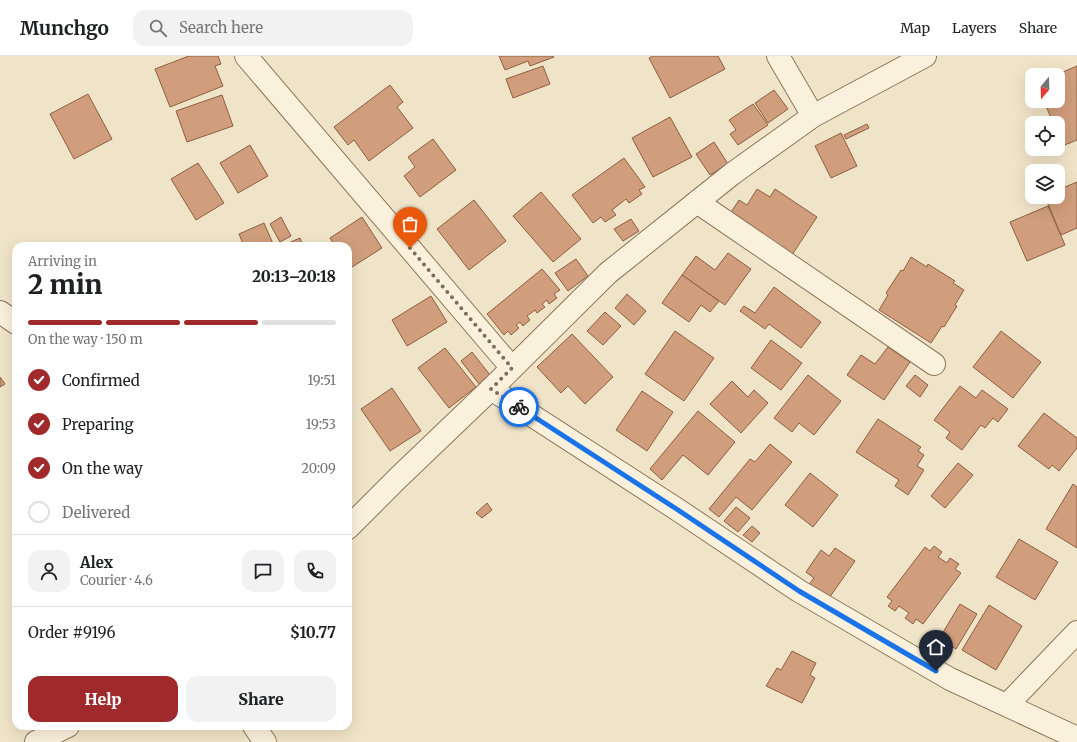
<!DOCTYPE html>
<meta charset="utf-8">
<style>
:root{--surface:#fff;--page:#f2f2f2;--text:#202124;--muted:#757577;--line:#e0e0e0;--accent:#9f292b}
body{margin:0;font-family:Merriweather,serif;background:var(--page);color:var(--text);height:100vh;display:flex;flex-direction:column;font-size:15px;white-space:nowrap}
*{box-sizing:border-box;margin:0}
p{font-size:13px;color:var(--muted)}
.icon{flex:none;width:22px;height:22px;fill:none;stroke:currentColor;stroke-width:2;stroke-linecap:round;stroke-linejoin:round}
.map{position:relative;flex:1;overflow:hidden}
.drawer{position:absolute;left:12px;top:186px;width:340px;height:488px;display:flex;flex-direction:column;background:var(--surface);border-radius:12px;box-shadow:0 4px 16px #0002}
.drawer>*{flex:none}
.needle{width:26px;rotate:199deg}
.fabs{position:absolute;left:1025px;top:12px;display:grid;gap:8px}
.fabs a{display:grid;place-items:center;width:40px;height:40px;border-radius:8px;background:var(--surface);box-shadow:0 4px 16px #0002;font-size:20px}
.pin{position:absolute;display:grid;place-items:center;width:34px;height:34px;color:#fff;margin:-41px -17px;border-radius:50% 50% 50% 0;rotate:-45deg;box-shadow:0 0 4px #0007}
.pin .icon{rotate:45deg}
.courier{position:absolute;display:grid;place-items:center;width:40px;height:40px;margin:-20px;border:3px solid #1a73e8;border-radius:50%;background:#fff;color:#222;box-shadow:0 1px 5px #0007}
.summary em{font-style:normal;font-weight:800}
.summary div{display:flex;flex-direction:column-reverse}
.summary{display:flex;align-items:center;justify-content:space-between;height:68px;padding:0 16px}
h1{font-size:26px;font-weight:800;line-height:30px}
.bar{display:grid;grid-template-columns:repeat(4,1fr);gap:6px 4px;align-content:center;height:48px;padding:0 16px}
.bar i{height:5px;border-radius:3px;background:var(--line)}
.bar .selected{background:var(--accent)}
.bar p{grid-column:span 4}
.line{display:flex;align-items:center;gap:10px;padding:0 16px;border-top:1px solid var(--line)}
.line div{flex:1}
.round{display:grid;place-items:center;flex:none;width:42px;height:42px;border-radius:12px;background:var(--page)}
ol{padding:0 16px;list-style:none}
li{display:flex;align-items:center;gap:12px;height:44px}
li p{margin-inline-start:auto}
li .icon{padding:4px;border-radius:50%;background:var(--accent);color:#fff;stroke-width:4}
li:last-child{color:var(--muted)}
li i{width:22px;height:22px;border:2px solid var(--line);border-radius:50%}
.action{display:flex;gap:8px;margin-top:auto;padding:8px 16px}
.action a{flex:1;height:46px;border-radius:12px;background:var(--accent);color:#fff;font-size:16px;font-weight:800;line-height:46px;text-align:center}
.action a+a{background:var(--page);color:var(--text)}
header{display:flex;align-items:center;gap:24px;box-sizing:border-box;height:56px;padding:0 20px;background:var(--surface);border-bottom:1px solid var(--line)}
header strong{font-size:19px}
nav{display:flex;gap:22px;margin-inline-start:auto;font-size:14px}
.search{width:280px;height:36px;background:var(--page);display:flex;align-items:center;gap:10px;box-sizing:border-box;padding:0 14px;border-radius:12px;color:var(--muted);font-size:15px}
.map>svg:first-child{display:block}
.building{fill:#d09e7c;stroke:#8e5e40}
.lines{fill:none;stroke-linecap:round;stroke-linejoin:round}
.street-casing{stroke:#8d765b;stroke-width:24}
.street{stroke:#faf1dc;stroke-width:22}
.done{stroke:#7c6e5b;stroke-width:4;stroke-dasharray:0 7.2}
.route{stroke:#1a73e8;stroke-width:5}
</style>
<header>
<strong>Munchgo</strong>
<div class="search"><svg class="icon" aria-label="search" viewBox="0 0 24 24"><circle cx="10" cy="10" r="6"/><path d="M15 15l6 6"/></svg>Search here</div>
<nav><a>Map</a><a>Layers</a><a>Share</a></nav>
</header>
<div class="map">
<svg width="1077" height="686" viewBox="0 0 1077 686">
<rect width="100%" height="100%" fill="#f0e4c8"/>
<g class="building">
<polygon points="189,0 218,0 221,8 215,10 223,30 170,51 155,13"/>
<polygon points="499,0 553,0 554,1 530,10 528,5 505,14"/>
<polygon points="653,0 718,0 725,13 670,42 649,2"/>
<polygon points="543,10 550,28 513,42 506,23"/>
<polygon points="1077,10 1077,84 1062,90 1058,80 1058,67 1053,67 1044,45 1058,45 1058,19 1056,19"/>
<polygon points="390,29 403,46 397,51 413,72 369,105 354,84 348,89 334,71"/>
<polygon points="774,34 788,53 768,67 755,47"/>
<polygon points="88,38 112,83 74,103 50,58"/>
<polygon points="222,39 233,70 187,86 176,55"/>
<polygon points="753,48 768,69 738,89 730,78 736,74 729,64"/>
<polygon points="670,61 692,101 653,121 632,82"/>
<polygon points="867,68 869,72 846,83 844,79"/>
<polygon points="841,77 857,110 831,122 815,90"/>
<polygon points="433,83 456,114 420,141 404,120 415,111 408,101"/>
<polygon points="714,86 728,108 710,119 696,98"/>
<polygon points="250,89 268,120 238,137 220,107"/>
<polygon points="624,102 645,131 639,134 642,138 629,147 626,143 612,154 616,159 605,166 601,161 593,167 572,139"/>
<polygon points="198,107 224,147 196,164 171,123"/>
<polygon points="1077,126 1077,172 1061,179 1045,141 1058,141 1058,134"/>
<polygon points="757,133 770,141 775,133 817,161 788,205 726,164 739,144 747,149"/>
<polygon points="541,136 581,183 553,206 513,160"/>
<polygon points="474,144 506,185 469,214 437,173"/>
<polygon points="1048,150 1065,189 1027,205 1010,166"/>
<polygon points="281,161 291,180 280,186 270,168"/>
<polygon points="362,161 382,192 349,213 348,211 348,190 335,190 330,182"/>
<polygon points="631,163 639,175 623,185 614,173"/>
<polygon points="264,167 274,190 244,190 239,178"/>
<polygon points="300,182 303,190 285,190 284,189"/>
<polygon points="728,197 751,213 725,249 682,219 696,200 715,214"/>
<polygon points="911,201 927,211 928,208 955,225 953,227 964,234 955,249 957,250 944,271 942,270 931,287 879,254 888,239 886,237 901,214 903,215"/>
<polygon points="576,203 588,220 568,235 555,217"/>
<polygon points="542,213 560,234 554,238 557,242 549,248 547,244 542,248 545,251 537,257 535,254 527,260 530,264 523,270 520,266 516,269 519,272 511,279 508,275 504,279 487,258"/>
<polygon points="682,219 719,245 710,256 701,249 689,266 662,247"/>
<polygon points="774,231 821,266 801,292 769,268 765,273 740,255 744,250 755,257"/>
<polygon points="627,238 646,255 634,269 615,252"/>
<polygon points="431,240 447,266 407,290 392,264"/>
<polygon points="605,256 621,270 603,289 587,275"/>
<polygon points="675,275 714,302 684,345 645,318"/>
<polygon points="1001,275 1041,306 1013,342 973,311"/>
<polygon points="572,278 613,321 585,348 568,330 561,337 537,311"/>
<polygon points="771,284 802,307 781,334 751,312"/>
<polygon points="888,291 910,306 884,344 847,319 861,299 875,308"/>
<polygon points="445,292 476,331 449,352 418,312"/>
<polygon points="472,296 494,324 483,333 461,305"/>
<polygon points="808,319 841,345 814,379 799,367 792,376 774,362"/>
<polygon points="915,319 928,329 920,341 906,330"/>
<polygon points="0,321 5,328 0,331"/>
<polygon points="732,325 748,341 754,334 768,347 741,377 710,348"/>
<polygon points="960,330 976,342 982,334 1008,353 998,366 993,362 985,372 981,369 962,394 946,382 950,376 934,364"/>
<polygon points="392,332 421,375 390,395 361,353"/>
<polygon points="642,335 673,356 647,395 616,374"/>
<polygon points="698,355 735,386 708,419 683,399 662,424 650,413"/>
<polygon points="1044,357 1077,382 1077,392 1059,415 1052,409 1049,413 1018,390"/>
<polygon points="878,363 921,391 918,395 924,399 917,410 924,414 908,439 895,430 899,424 856,396"/>
<polygon points="770,388 792,406 752,454 736,441 719,461 709,453 750,403 755,406"/>
<polygon points="958,407 973,419 945,452 931,440"/>
<polygon points="810,417 838,439 813,471 785,449"/>
<polygon points="1073,428 1077,431 1077,492 1046,473"/>
<polygon points="487,447 492,454 482,462 476,457"/>
<polygon points="736,451 750,462 738,476 724,465"/>
<polygon points="752,470 760,477 752,486 743,479"/>
<polygon points="1019,483 1058,506 1035,544 996,521"/>
<polygon points="934,490 942,496 938,501 947,507 950,502 959,508 955,513 961,517 923,568 916,563 913,568 905,562 909,557 899,550 895,555 888,550 892,545 887,541 925,491 930,495"/>
<polygon points="835,492 855,505 827,545 807,531 814,522 806,516 821,494 829,500"/>
<polygon points="960,548 977,558 956,593 939,583"/>
<polygon points="989,549 1022,570 996,614 962,594"/>
<polygon points="792,595 816,607 810,619 815,622 802,647 766,630 777,612 781,614"/>
</g>
<g class="lines">
<defs>
<g id="street">
<polyline points="246,0 512,312"/>
<polyline points="778,0 813,60"/>
<polyline points="697,146 934,308"/>
<polyline points="0,256 16,267"/>
<polyline points="491,333 675,452 799,535 950,623 1077,682"/>
<polyline points="348,472 399,421 491,333 608,217 732,118 813,60 925,0"/>
<polyline points="1007,649 1077,576"/>
<polyline points="254,670 265,686"/>
<polyline points="36,686 68,670"/>
</g>
</defs>
<use href="#street" class="street-casing"/>
<use href="#street" class="street"/>
</g>
<g class="lines">
<polyline class="done" points="410,192 512,312 491,333 519,351"/>
<polyline class="route" points="519,351 675,452 799,535 936,615"/>
</g>
</svg>
<div class="fabs">
<a><svg class="needle" viewBox="-14 -14 28 28"><path d="M0-13l5 13h-10z" fill="#e53935"/><path d="M0 13l5-13h-10z" fill="#757577"/></svg></a>
<a><svg class="icon" aria-label="locate" viewBox="0 0 24 24"><circle cx="12" cy="12" r="6"/><path d="M12 2v4M12 18v4M2 12h4M18 12h4"/></svg></a>
<a><svg class="icon" aria-label="layers" viewBox="0 0 24 24"><path d="M12 4l9 5-9 5-9-5zM3 14l9 5 9-5"/></svg></a>
</div>
<div class="pin" style="left:410px;top:192px;background:#ea580c"><svg class="icon" aria-label="bag" viewBox="0 0 24 24"><path d="M5 8h14l-1 12H6zM9 8a3 3 0 0 1 6 0"/></svg></div>
<div class="pin" style="left:936px;top:615px;background:#1f2937"><svg class="icon" aria-label="home" viewBox="0 0 24 24"><path d="M3 11l9-7 9 7M6 9v11h12V9"/></svg></div>
<div class="courier" style="left:519px;top:351px"><svg class="icon" aria-label="bike" viewBox="0 0 24 24"><circle cx="6" cy="16" r="4"/><circle cx="18" cy="16" r="4"/><path d="M6 16l4-8h5l3 8M10 8l3 8H6M13 5h3"/></svg></div>
<section class="drawer">
<div class="summary"><div><h1>2 min</h1><p>Arriving in</p></div><em>20:13–20:18</em></div>
<div class="bar"><i class="selected"></i><i class="selected"></i><i class="selected"></i><i></i><p>On the way · 150 m</p></div>
<ol>
<li><svg class="icon" aria-label="check" viewBox="0 0 24 24"><path d="M5 12l5 5 9-10"/></svg>Confirmed<p>19:51</p></li>
<li><svg class="icon" aria-label="check" viewBox="0 0 24 24"><path d="M5 12l5 5 9-10"/></svg>Preparing<p>19:53</p></li>
<li><svg class="icon" aria-label="check" viewBox="0 0 24 24"><path d="M5 12l5 5 9-10"/></svg>On the way<p>20:09</p></li>
<li><i></i>Delivered</li>
</ol>
<div class="line" style="height:72px"><a class="round"><svg class="icon" aria-label="person" viewBox="0 0 24 24"><circle cx="12" cy="8" r="4"/><path d="M4 21q1-7 8-7t8 7"/></svg></a><div><b>Alex</b><p>Courier · 4.6</p></div><a class="round"><svg class="icon" aria-label="chat" viewBox="0 0 24 24"><path d="M4 5h16v11H9l-5 4z"/></svg></a><a class="round"><svg class="icon" aria-label="phone" viewBox="0 0 24 24"><path d="M5 4h4l2 5-3 2q2 4 5 5l2-3 5 2v4C11 20 4 13 5 4z"/></svg></a></div>
<div class="line" style="height:52px"><div>Order #9196</div><b>$10.77</b></div>
<div class="action"><a>Help</a><a>Share</a></div>
</section>
</div>
